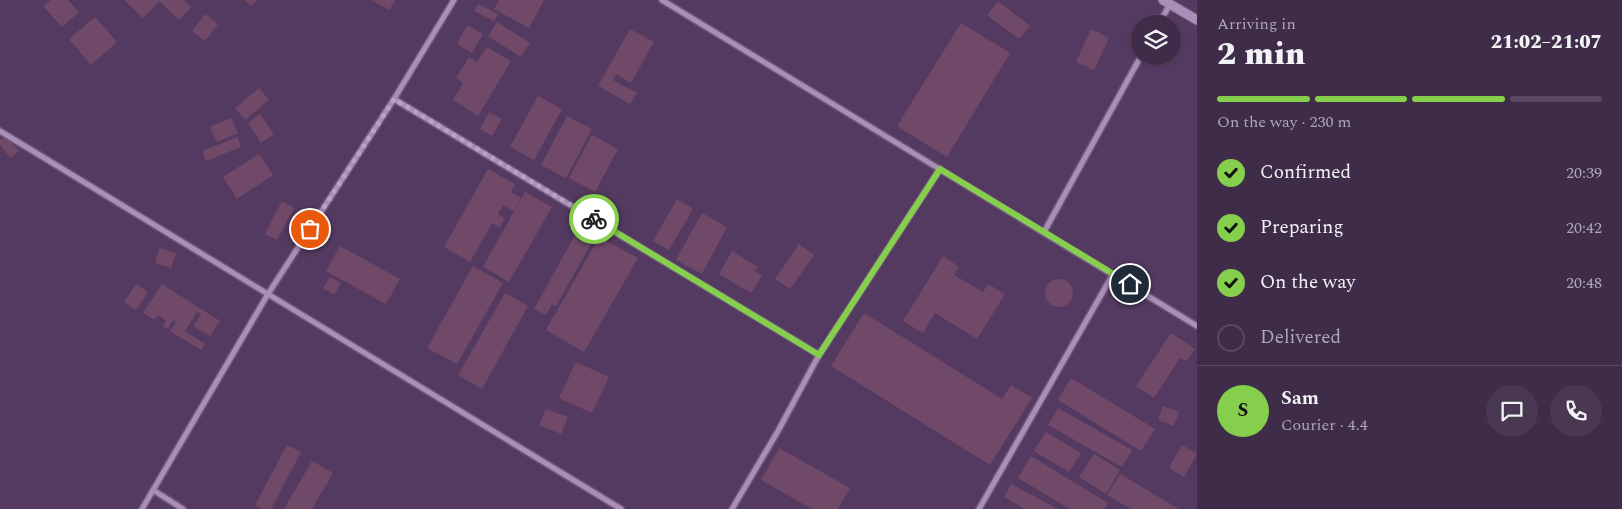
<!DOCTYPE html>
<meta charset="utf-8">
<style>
:root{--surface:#3f2c49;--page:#4a3853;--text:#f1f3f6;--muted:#ada7b4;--line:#584861;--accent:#85cf4c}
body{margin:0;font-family:Spectral,serif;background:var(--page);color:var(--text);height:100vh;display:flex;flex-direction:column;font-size:19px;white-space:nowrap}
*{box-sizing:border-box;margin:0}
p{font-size:16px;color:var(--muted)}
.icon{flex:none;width:28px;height:28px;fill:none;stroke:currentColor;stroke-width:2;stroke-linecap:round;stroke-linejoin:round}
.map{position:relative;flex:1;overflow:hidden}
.details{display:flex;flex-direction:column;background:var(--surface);width:425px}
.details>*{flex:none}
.controls{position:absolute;left:1131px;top:15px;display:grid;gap:10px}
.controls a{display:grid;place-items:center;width:50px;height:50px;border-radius:50%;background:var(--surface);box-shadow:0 1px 4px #0004,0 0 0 1px var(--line);font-size:25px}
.pin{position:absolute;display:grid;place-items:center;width:42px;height:42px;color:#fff;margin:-21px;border:2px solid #fff;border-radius:50%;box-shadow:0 1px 5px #0007}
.courier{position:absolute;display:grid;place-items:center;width:50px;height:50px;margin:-25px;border:4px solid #85cf4c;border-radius:50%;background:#fff;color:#222;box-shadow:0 1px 6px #0007}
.summary em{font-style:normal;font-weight:800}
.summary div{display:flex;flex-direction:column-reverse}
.summary{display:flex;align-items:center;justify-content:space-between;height:85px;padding:0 20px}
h1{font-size:32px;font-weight:800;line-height:38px}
.bar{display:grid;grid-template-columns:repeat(4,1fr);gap:8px 5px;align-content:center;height:60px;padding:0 20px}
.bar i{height:6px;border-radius:4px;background:var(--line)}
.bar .on{background:var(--accent)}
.bar p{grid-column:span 4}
.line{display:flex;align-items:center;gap:12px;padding:0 20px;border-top:1px solid var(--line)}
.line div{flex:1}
.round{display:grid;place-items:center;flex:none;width:52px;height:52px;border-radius:26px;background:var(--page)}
ol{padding:0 20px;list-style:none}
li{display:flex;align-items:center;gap:15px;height:55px}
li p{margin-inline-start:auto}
li .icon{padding:5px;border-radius:50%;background:var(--accent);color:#111;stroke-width:4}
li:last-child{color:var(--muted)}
li i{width:28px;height:28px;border:2px solid var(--line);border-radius:50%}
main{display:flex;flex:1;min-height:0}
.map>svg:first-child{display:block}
.building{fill:#704969}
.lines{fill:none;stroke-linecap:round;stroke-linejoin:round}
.minor-casing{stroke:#6f597a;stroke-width:8}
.tertiary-casing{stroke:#6f597a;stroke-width:11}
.minor{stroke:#aa8db9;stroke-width:5}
.tertiary{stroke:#aa8db9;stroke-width:9}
.done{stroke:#b7a4c1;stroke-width:5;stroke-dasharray:0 9}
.route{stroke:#85cf4c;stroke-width:6}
</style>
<main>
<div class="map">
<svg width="1197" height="509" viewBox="0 0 1197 509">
<rect width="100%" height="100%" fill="#543a61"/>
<g class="building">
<polygon points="51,0 68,0 79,12 62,27 43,6"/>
<polygon points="124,0 184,0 191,7 179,20 159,1 143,18"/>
<polygon points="244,0 257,0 251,6"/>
<polygon points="371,0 395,0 390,10"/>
<polygon points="499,0 544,0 529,28 494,9"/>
<polygon points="998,1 1030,26 1019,39 987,15"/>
<polygon points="478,4 498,14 494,21 474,11"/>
<polygon points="205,14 218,24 205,41 192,31"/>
<polygon points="95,17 117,42 91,65 69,39"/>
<polygon points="497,22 530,43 521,57 488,36"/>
<polygon points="961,23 1010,53 947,157 897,126"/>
<polygon points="467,25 483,34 472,53 457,44"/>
<polygon points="630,29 654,42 631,83 616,74 613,80 637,93 630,104 598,86"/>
<polygon points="1091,29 1109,38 1094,70 1076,62"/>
<polygon points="487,47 511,61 478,116 453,100 463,83 456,78 469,57 477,62"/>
<polygon points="259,88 269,100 245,120 235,108"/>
<polygon points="538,96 562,109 534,160 510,147"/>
<polygon points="489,112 502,119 492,136 480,129"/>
<polygon points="260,114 274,134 261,143 248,123"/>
<polygon points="567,116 592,129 566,178 541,165"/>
<polygon points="231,118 238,133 217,142 210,127"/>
<polygon points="592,135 618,149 595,192 569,178"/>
<polygon points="5,136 19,151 11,158 0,145 0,140"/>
<polygon points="238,137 241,147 206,161 202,151"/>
<polygon points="259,154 273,175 237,199 223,177"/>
<polygon points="488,169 515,184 511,192 521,198 514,211 503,205 498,214 505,218 500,227 492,223 470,262 444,247"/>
<polygon points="525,192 552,207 509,282 483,267"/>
<polygon points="677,199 693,209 669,250 653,241"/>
<polygon points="282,201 294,208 277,240 265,234"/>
<polygon points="702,213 727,227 702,274 676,260"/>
<polygon points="579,228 595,237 556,306 552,304 546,315 534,309"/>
<polygon points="599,237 638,258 584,352 546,330"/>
<polygon points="799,244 814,255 790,289 775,279"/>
<polygon points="340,246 400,279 386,304 326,271"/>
<polygon points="159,248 176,253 171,268 155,263"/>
<polygon points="732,251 758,267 755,271 762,276 751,293 719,274"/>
<polygon points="943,256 959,267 954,275 983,292 988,284 1005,294 977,339 935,313 923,333 903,321"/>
<polygon points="473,266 503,283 457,364 427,348"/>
<polygon points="330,277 341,283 334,295 323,288"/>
<circle cx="1059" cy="293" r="14"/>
<polygon points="136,284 148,292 136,310 124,302"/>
<polygon points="162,284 220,321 210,336 193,326 201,314 197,312 185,331 205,344 201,350 170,331 176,322 173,320 168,329 163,326 166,321 158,315 154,320 143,313"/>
<polygon points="505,293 528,306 482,389 458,375"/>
<polygon points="864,313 1002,399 1011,385 1032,398 990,465 831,366"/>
<polygon points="1171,333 1195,349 1186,361 1180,358 1154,398 1136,386"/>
<polygon points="576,362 609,377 592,413 559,398"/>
<polygon points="1071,378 1155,429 1141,451 1058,400"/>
<polygon points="1163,406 1179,412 1174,426 1158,420"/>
<polygon points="1058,408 1132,450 1122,467 1048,425"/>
<polygon points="546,409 568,417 561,434 539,425"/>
<polygon points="1046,432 1081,453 1069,472 1034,451"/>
<polygon points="287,445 301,452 271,509 262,509 255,505"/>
<polygon points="1182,445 1197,454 1184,477 1169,468"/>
<polygon points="779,448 850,488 838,509 812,509 761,480"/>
<polygon points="1094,454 1120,470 1106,494 1079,477"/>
<polygon points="1031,456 1108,503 1104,509 1070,509 1018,478"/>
<polygon points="312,461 333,473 312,509 284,509"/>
<polygon points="1120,474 1179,509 1131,509 1107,495"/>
<polygon points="1011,484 1058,509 1025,509 1004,497"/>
</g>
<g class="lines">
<defs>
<g id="minor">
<polyline points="662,0 1197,326"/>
<polyline points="1159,24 1170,4"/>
<polyline points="394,99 819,355"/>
<polyline points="0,131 621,509"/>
<polyline points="1044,232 1141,56"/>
<polyline points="153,490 183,509"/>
<polyline points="142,509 268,294 394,99 454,0"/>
<polyline points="732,509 778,431 819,355 940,169"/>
<polyline points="979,509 1113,274"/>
</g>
<polyline id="tertiary" points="1163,0 1197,20"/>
</defs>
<use href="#minor" class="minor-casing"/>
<use href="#tertiary" class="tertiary-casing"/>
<use href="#minor" class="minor"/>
<use href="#tertiary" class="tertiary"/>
</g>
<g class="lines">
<polyline class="done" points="310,229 394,99 594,219"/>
<polyline class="route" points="594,219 819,355 940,169 1130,284"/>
</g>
</svg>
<div class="controls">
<a><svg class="icon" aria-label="layers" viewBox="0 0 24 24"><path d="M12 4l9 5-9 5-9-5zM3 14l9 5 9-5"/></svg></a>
</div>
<div class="pin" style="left:310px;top:229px;background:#ea580c"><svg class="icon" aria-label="bag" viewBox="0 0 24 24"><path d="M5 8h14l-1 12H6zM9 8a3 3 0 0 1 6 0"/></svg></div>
<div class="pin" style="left:1130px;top:284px;background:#1f2937"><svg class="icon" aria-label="home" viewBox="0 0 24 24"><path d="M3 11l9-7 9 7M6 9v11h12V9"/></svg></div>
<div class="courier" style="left:594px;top:219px"><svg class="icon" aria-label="bike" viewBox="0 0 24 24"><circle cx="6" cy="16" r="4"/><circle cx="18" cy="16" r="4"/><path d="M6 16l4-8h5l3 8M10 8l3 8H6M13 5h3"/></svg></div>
</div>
<section class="details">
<div class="summary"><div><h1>2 min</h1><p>Arriving in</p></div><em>21:02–21:07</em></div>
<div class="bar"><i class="on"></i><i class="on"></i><i class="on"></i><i></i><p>On the way · 230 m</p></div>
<ol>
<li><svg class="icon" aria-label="check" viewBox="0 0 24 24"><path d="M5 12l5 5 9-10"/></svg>Confirmed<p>20:39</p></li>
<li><svg class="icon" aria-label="check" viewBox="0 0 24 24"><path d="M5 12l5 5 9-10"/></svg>Preparing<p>20:42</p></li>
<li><svg class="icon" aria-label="check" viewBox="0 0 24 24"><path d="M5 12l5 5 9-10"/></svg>On the way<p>20:48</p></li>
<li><i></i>Delivered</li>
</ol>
<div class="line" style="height:90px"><b class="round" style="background:var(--accent);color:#111">S</b><div><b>Sam</b><p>Courier · 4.4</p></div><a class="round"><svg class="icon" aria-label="chat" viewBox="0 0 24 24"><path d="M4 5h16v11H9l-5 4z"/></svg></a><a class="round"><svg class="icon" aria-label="phone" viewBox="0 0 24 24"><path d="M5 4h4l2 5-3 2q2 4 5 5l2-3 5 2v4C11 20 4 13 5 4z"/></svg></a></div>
</section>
</main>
